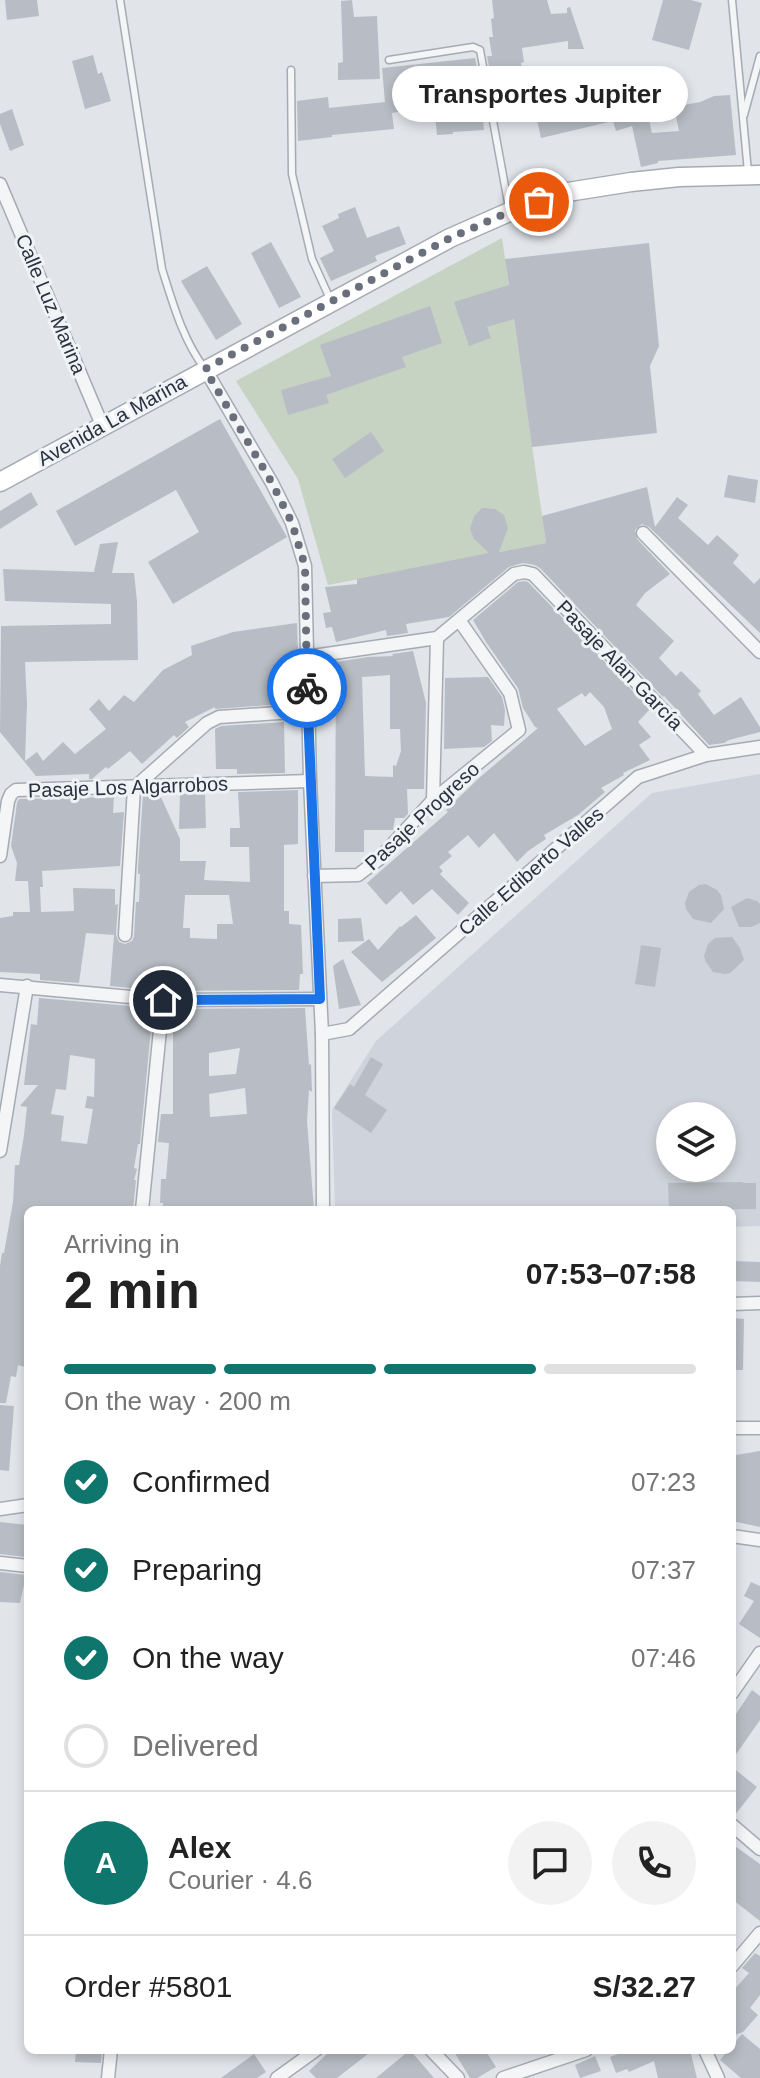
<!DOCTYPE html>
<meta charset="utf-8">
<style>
:root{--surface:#fff;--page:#f2f2f2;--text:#222;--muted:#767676;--line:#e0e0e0;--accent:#0f766e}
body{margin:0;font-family:Arial,sans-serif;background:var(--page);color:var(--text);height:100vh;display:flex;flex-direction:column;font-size:30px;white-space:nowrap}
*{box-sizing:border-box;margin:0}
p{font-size:26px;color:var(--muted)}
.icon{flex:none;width:44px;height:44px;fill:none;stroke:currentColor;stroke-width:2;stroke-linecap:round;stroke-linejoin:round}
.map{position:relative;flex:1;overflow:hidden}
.details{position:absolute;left:24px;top:1206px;width:712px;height:848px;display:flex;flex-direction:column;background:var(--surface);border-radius:12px;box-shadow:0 4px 12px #0003}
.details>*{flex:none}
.controls{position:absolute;left:656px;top:1102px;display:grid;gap:16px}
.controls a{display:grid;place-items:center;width:80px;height:80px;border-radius:50%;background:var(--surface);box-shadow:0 4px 12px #0003;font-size:40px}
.pin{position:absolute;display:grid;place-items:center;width:68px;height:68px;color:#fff;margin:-34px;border:4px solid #fff;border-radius:50%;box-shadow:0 2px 8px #0007}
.courier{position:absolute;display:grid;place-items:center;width:80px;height:80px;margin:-40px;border:6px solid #1a73e8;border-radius:50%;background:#fff;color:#222;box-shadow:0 2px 10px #0007}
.bubble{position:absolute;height:56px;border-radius:28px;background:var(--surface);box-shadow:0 4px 12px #0003;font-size:26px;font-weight:600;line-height:56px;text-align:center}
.headline em{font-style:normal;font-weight:600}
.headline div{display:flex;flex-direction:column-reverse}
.headline{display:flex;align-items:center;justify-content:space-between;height:136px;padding:0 40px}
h1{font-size:52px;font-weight:600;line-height:60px}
.bar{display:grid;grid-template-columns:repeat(4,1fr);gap:12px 8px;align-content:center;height:96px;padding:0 40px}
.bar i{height:10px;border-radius:6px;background:var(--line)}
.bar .active{background:var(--accent)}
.bar p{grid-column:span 4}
.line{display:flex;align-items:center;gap:20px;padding:0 40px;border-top:2px solid var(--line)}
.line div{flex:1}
.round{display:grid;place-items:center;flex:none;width:84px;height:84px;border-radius:42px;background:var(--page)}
ol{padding:0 40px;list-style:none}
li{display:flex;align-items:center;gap:24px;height:88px}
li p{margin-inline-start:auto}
li .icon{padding:8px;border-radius:50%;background:var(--accent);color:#fff;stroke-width:4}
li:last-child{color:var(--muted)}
li i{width:44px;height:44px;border:4px solid var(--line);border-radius:50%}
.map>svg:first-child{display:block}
.built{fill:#cfd3db;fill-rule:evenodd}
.green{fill:#c6d2c2}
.building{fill:#b8bdc5;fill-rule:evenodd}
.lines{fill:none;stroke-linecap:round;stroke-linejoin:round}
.lane-casing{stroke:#a6abb3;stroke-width:9}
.street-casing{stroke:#a6abb3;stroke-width:15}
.secondary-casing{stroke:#a6abb3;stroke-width:21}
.lane{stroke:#f3f5f7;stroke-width:6}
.street{stroke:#f3f5f7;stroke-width:12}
.secondary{stroke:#fff;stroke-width:18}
.done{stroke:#6a707b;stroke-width:8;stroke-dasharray:0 14.4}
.route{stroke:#1a73e8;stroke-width:10}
.labels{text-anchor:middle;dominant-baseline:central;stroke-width:6;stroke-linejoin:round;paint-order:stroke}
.street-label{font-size:20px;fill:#2a3240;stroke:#f0f3f6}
</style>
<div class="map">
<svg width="760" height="2078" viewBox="0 0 760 2078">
<rect width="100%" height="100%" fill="#e1e4e9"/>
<path class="built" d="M760 774V1226L732 1227V1210H335L332 1110 376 1041 652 793ZM670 1116H722V1168H670Z"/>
<polygon class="green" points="502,238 546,543 328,585 298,479 236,381"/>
<g class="building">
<polygon points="5,0 37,0 39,16 7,20"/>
<polygon points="352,0 354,17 377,16 380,79 338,80 338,63 343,62 341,1"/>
<polygon points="492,0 547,0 551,14 567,13 567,8 570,7 584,49 568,49 568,41 522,48 524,62 521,63 527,95 525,96 527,115 499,118 487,56 492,56 489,37 493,37 491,19 494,18"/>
<polygon points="663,0 691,0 702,3 689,50 652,40"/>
<polygon points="93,55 98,74 102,72 111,101 85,109 72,61"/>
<polygon points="475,58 487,120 483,120 484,130 453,132 453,134 437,135 434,106 392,113 394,129 332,135 332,137 298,141 297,101 328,97 329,108 385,102 382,68"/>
<polygon points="730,95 736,155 658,161 658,163 641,167 632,126 616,131 613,121 541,138 537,120 622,100 624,106 645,102 652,133 679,131 674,107 700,102 714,96"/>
<polygon points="12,109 24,145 10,151 0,124 0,114"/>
<polygon points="355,207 367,238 399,226 406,244 375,256 377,261 331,281 320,258 334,251 322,226 339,218 338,214"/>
<polygon points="271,242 301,297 279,308 251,253"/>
<polygon points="649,243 659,346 650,366 657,433 532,447 514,319 487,327 491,338 469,346 454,302 509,285 505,259"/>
<polygon points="207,266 242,324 216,340 181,281"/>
<polygon points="430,306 442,343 402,357 406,367 326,395 329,403 288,415 281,390 331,376 320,345"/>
<polygon points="220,419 287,537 173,604 148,562 199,532 176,490 75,546 56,511"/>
<polygon points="371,432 384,451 345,478 332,459"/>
<polygon points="728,475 758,480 755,503 724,497"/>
<polygon points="647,487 655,527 677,497 688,505 678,518 708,545 717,535 739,555 733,563 754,584 760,578 760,633 649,527 642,524 635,530 637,539 670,574 645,593 636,605 674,641 659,658 676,676 681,671 701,691 698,694 714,715 741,697 760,727 760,732 729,740 724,743 709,745 664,696 663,697 540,568 535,565 523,563 509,567 449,617 406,624 408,633 387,636 386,630 336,642 332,627 326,628 323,613 331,612 325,587 357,584 357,579 489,553 474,539 470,529 474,516 482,508 495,509 504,515 508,528 499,552 546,543 542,516"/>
<polygon points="31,492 38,505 0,529 0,511"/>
<polygon points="118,542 112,573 134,573 137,601 138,660 25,662 27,704 25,761 37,752 43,761 63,742 75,754 106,729 89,709 99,699 109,711 124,695 134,702 163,670 192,655 191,646 233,632 297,623 298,651 293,652 294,660 298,661 299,700 284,704 215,709 215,707 185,722 189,727 177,738 174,735 142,764 130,751 108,769 106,767 92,779 89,779 89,774 36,776 0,732 1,626 111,624 111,604 5,601 3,569 94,572 100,544"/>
<path d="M524 581 528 582 650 709 638 722 651 737 639 745 650 760 623 773 624 775 601 788 605 792 578 815 544 835 546 839 528 851 517 862 494 833 479 848 468 835 448 852 452 856 439 867 443 871 440 874 469 903 458 915 432 889 413 905 401 891 386 905 367 883 448 812 446 810 479 778 538 728 535 727 523 708 518 688 486 642 473 620 518 582ZM590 692 604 707 612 729 585 746 557 709 582 693 585 697Z"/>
<path d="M413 651 426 703 424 789H407L408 814 404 818H395L393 830H364V852H335L336 662 368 657 393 656 392 654ZM390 675V729H400L401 751 396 766 393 765V777L365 776 362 677Z"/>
<polygon points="488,677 502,697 505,710 504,726 491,725 492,741 484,747 444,749 445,678"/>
<polygon points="284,722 285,773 237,774 237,769 216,769 215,729 221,726"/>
<path d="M298 790V844L284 845V911H289V924L301 925 303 974H300L299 990 163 991 110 986 114 935 86 933 79 983 40 980V974L0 972V918L13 916V912H30L28 881H15L17 863 11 846 17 803 19 799 114 797 113 813 124 812 120 866 42 871 43 887H40L41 912 74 911 73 888 115 889V905L118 904 116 935 119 942 125 944 132 941 134 936 136 902H139L140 874H138V867L143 795H160L180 839V861H206L204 880 250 882 249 847H230V828H240L238 792ZM185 895H229L233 924H217V939L190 938V928H183Z"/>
<polygon points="205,793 206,828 179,829 180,794"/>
<polygon points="706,884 717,890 721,895 724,909 711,923 693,919 686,909 685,903 689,892 699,885"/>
<polygon points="747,898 757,901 760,904 760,923 751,927 739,927 731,907"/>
<polygon points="416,915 436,938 382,982 351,952 369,939 378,950 400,926 401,927"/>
<polygon points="361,918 364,941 338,942 338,919"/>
<polygon points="732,937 740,948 744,960 730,973 725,974 713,972 706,962 704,956 708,944 715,938"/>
<polygon points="641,945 661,948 655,987 635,984"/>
<polygon points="343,959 361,1005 339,1009 333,966"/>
<path d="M39 998 153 1008 140 1144H138L134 1168 137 1169 134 1180H136L133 1210H28V1323L26 1337H28V1368L18 1365 16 1377 11 1376 6 1403H0V1266L2 1253H4L13 1202 15 1165H19L24 1135 27 1107 20 1106 38 1085H24L31 1024 37 1025ZM70 1055 95 1059 94 1097 87 1096 85 1108 93 1109 87 1144 61 1141 64 1116 51 1114 56 1089 66 1090Z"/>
<path d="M305 1008 309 1065 311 1064 312 1092 309 1090 307 1121 314 1210H163V1203H160L161 1179H166L169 1143 158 1142 161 1114H173V1017H172L170 1025 171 1009ZM240 1048 236 1074 209 1076V1053ZM245 1088 247 1114 210 1117 209 1094Z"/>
<polygon points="371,1057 383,1064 365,1095 387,1110 371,1133 334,1108 350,1084 354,1087"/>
<polygon points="743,1182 743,1183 756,1183 756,1209 669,1210 668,1183"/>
<polygon points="732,1261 760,1262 760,1282 732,1281"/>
<polygon points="732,1318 744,1319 743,1370 732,1370"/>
<polygon points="0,1405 14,1406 9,1471 0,1470"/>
<polygon points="760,1451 760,1527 732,1521 732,1475 736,1455"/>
<polygon points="0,1522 28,1525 25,1557 0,1554"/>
<polygon points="0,1572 26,1575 20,1603 0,1602"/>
<polygon points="751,1582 760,1586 760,1638 739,1624 754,1601 744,1596"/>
<polygon points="752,1690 760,1696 760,1720 732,1760 732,1720"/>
<polygon points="732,1767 757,1787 734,1816 732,1816"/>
<polygon points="732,1844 760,1864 760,1921 732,1899"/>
<polygon points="755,1953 760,1956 760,1995 750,2008 758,2015 743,2032 732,2036 732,1992 749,1973 742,1968"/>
<polygon points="742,2034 760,2049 760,2078 741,2078 720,2060 728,2050 732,2050 732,2046"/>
<polygon points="76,2050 102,2050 101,2063 75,2062"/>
<polygon points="331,2050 373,2050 337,2078 316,2078 309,2071"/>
<polygon points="410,2050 434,2078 376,2078"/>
<polygon points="453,2050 485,2050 496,2067 477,2078 470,2078"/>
<polygon points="620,2050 690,2050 697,2078 658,2078 654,2061 629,2072 627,2069 616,2073 610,2057 621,2053"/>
<polygon points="254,2054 266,2072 257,2078 221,2078"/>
<polygon points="595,2056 601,2071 580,2078 575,2065"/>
</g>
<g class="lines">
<defs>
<g id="lane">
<path d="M120 0 162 269C173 304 183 340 205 369"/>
<polyline points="732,0 748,172"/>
<polyline points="389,60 473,47 480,50 509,208"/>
<polyline points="291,70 292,174 312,259 330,299"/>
<polyline points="744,115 760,56"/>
</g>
<g id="street">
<polyline points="0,184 102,425"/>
<polyline points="205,369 272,483 292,523 305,566 310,781 322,1034 323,1210"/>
<polyline points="643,533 760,652"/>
<polyline points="306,657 437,638 514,574 524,572 533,574 706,755"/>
<polyline points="433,800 437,638"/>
<polyline points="0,856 8,801 11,794 16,790 310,781"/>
<polyline points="314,876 358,875 379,859 433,800 519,730 510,693 459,620"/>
<polyline points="125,935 134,788 207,723 219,717 308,711"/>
<polyline points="0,985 163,1000 320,999"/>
<polyline points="322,1034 349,1029 638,777 706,755 760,747"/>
<polyline points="0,1151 27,986"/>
<polyline points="142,1210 163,1000"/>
<polyline points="732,1304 760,1303"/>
<polyline points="732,1428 760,1428"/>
<polyline points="0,1509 28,1505"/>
<polyline points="732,1536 760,1540"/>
<polyline points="0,1563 28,1566"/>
<polyline points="732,1693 760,1653"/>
<polyline points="732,1825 760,1849"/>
<polyline points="732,1966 760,1933"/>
<polyline points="431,2050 458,2078"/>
<polyline points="705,2050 718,2078"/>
<polyline points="108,2078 111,2050"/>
<polyline points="277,2078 316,2050"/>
<polyline points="503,2078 586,2050"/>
</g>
<polyline id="secondary" points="0,482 450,238 509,212 568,192 631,182 679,177 760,175"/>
</defs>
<use href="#lane" class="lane-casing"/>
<use href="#street" class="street-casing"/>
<use href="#secondary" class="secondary-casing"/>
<use href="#lane" class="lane"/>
<use href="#street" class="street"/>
<use href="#secondary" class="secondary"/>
</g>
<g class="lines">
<polyline class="done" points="307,688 305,566 292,523 272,483 205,369 450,238 509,212 539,202"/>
<polyline class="route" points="163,1000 320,999 307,688"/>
</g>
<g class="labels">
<g class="street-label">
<text transform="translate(51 304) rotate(67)">Calle Luz Marina</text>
<text transform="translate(112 420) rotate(-29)">Avenida La Marina</text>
<text transform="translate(620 665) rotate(46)">Pasaje Alan García</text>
<text transform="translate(128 787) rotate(-2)">Pasaje Los Algarrobos</text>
<text transform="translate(422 816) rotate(-43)">Pasaje Progreso</text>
<text transform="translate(531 871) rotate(-41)">Calle Ediberto Valles</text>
</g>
</g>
</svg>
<div class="controls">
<a><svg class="icon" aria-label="layers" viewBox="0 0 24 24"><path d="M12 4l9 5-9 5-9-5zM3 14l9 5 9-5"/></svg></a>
</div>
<div class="pin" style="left:539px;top:202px;background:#ea580c"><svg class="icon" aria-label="bag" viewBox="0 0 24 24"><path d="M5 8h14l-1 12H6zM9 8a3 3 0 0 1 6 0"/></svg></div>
<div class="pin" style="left:163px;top:1000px;background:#1f2937"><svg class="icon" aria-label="home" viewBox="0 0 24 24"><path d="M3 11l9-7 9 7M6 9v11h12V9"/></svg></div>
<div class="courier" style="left:307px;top:688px"><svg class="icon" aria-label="bike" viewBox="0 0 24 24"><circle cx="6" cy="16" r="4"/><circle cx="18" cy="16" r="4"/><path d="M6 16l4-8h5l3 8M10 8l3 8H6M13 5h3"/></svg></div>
<div class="bubble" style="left:392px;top:66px;width:296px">Transportes Jupiter</div>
<section class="details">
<div class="headline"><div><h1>2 min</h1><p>Arriving in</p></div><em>07:53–07:58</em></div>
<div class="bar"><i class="active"></i><i class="active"></i><i class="active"></i><i></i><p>On the way · 200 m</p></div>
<ol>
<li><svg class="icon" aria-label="check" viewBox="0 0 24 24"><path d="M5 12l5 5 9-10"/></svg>Confirmed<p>07:23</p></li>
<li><svg class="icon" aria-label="check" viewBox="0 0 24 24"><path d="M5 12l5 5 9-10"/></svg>Preparing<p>07:37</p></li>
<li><svg class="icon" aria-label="check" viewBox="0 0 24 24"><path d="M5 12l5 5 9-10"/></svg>On the way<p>07:46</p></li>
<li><i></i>Delivered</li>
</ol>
<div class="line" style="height:144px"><b class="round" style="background:var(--accent);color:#fff">A</b><div><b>Alex</b><p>Courier · 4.6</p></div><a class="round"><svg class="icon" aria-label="chat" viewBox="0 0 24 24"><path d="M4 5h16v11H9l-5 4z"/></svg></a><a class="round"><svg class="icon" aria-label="phone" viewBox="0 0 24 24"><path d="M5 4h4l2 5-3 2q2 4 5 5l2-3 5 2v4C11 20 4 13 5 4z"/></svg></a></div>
<div class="line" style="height:104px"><div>Order #5801</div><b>S/32.27</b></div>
</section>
</div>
